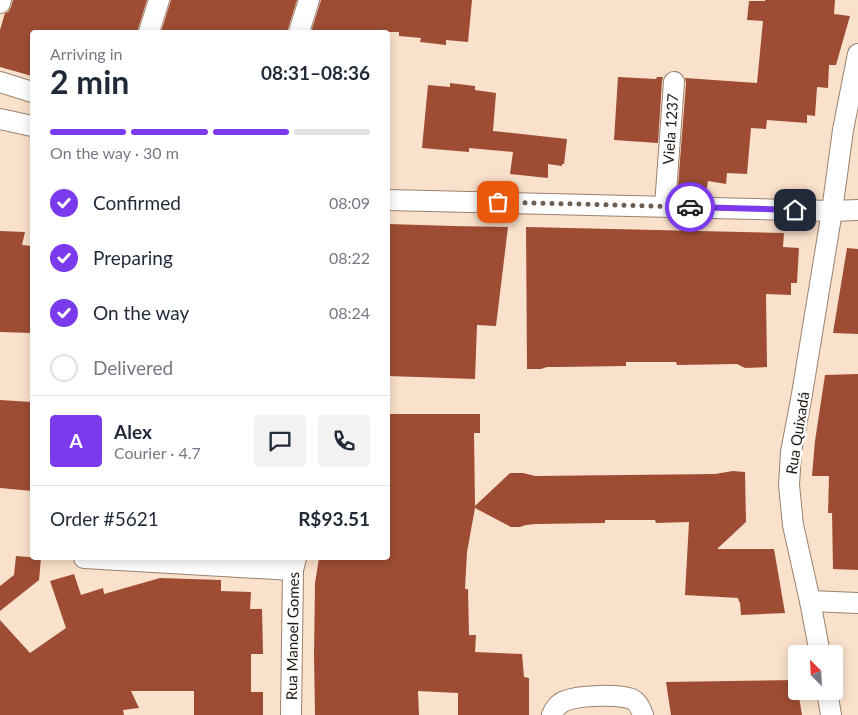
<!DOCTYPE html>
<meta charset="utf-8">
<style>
:root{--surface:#fff;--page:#f2f2f3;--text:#1f2937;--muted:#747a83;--line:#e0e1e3;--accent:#7c3aed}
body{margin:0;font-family:Lato,sans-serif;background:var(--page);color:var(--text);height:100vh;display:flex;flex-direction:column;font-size:19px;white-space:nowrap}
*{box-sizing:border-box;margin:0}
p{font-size:16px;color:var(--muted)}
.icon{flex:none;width:28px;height:28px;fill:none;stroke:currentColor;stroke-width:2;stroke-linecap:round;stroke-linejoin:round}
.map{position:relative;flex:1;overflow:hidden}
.drawer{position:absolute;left:30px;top:30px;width:360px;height:530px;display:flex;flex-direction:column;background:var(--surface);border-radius:5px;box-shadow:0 2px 12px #0003}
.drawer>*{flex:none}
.needle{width:32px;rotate:336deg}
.tools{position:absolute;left:788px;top:645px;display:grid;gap:10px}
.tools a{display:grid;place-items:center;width:55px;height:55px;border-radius:5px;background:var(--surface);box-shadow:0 2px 12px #0003;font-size:25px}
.pin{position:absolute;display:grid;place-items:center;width:42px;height:42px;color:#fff;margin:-21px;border-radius:10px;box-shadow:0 2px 8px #0006}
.courier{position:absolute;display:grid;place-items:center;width:50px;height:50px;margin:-25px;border:4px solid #7c3aed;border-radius:50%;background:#fff;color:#222;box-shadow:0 1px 6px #0007}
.head em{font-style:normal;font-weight:700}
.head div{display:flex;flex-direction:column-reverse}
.head{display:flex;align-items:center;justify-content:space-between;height:85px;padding:0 20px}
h1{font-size:32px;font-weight:700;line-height:38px}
.bar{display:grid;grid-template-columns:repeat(4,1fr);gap:8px 5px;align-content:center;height:60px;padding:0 20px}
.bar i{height:6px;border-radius:4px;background:var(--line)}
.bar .current{background:var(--accent)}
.bar p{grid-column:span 4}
.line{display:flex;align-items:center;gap:12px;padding:0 20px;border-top:1px solid var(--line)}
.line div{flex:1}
.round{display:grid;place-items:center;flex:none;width:52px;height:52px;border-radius:5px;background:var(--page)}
ol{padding:0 20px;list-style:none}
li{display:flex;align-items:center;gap:15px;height:55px}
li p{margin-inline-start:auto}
li .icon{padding:5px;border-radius:50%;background:var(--accent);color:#fff;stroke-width:4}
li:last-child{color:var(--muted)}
li i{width:28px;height:28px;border:2px solid var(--line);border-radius:50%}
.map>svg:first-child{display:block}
.building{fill:#9e4d34}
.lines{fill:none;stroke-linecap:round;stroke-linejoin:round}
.street-casing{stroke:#99826f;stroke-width:22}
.street{stroke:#fff;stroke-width:20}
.done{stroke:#6d5f52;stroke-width:5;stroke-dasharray:0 9}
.route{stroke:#7c3aed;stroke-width:6}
.labels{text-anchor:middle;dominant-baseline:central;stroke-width:5;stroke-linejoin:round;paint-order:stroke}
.street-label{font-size:15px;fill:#211911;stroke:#fff}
</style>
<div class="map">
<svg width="858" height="715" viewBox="0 0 858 715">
<rect width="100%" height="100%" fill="#fae1cb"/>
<g class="building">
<polygon points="13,0 147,0 137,32 32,32 32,76 0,67 0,30 5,13 8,12 11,7"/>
<polygon points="171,0 297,0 287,32 161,32"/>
<polygon points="321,0 472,0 468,42 446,40 446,45 420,42 421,38 399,36 399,32 311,32"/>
<polygon points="765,0 835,0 834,14 850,16 836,65 829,65 828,88 817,87 815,116 807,115 807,123 767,120 766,129 751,128 747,174 727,173 726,184 708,181 707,188 678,186 686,83 685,78 757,83 763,21 747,20 749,1 765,1"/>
<polygon points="618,77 656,79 657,77 663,77 662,81 658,143 614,140"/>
<polygon points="450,83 475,86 475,90 496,93 493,131 567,139 564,164 562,164 562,166 548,164 548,178 510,174 513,152 469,148 469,152 422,148 428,85 450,87"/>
<polygon points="388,224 453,226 508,227 496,326 477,325 475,379 388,376"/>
<polygon points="526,227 784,233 783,247 799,248 797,283 791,283 791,295 766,294 767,367 745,368 737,364 677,365 676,362 626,362 626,366 557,367 547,367 541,369 527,369"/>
<polygon points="0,231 25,232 22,245 32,246 32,333 0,332"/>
<polygon points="847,248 858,249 858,334 833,333"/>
<polygon points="858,374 858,570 833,569 832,513 828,513 829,476 812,476 815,441 825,375"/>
<polygon points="0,400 32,402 32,491 0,488"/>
<polygon points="388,414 480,414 480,433 474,433 475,506 510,473 523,473 535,476 715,474 733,471 745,472 746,522 717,549 774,549 785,613 741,615 740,602 739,602 738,598 685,595 689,522 656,523 655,520 605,520 605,523 536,524 526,525 520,527 511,527 475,508 467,552 465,589 468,589 469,635 476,635 475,652 522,654 524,677 529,678 529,715 458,715 458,693 418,691 419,715 315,715 314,656 315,583 319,558 388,558"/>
<polygon points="16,556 41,558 39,580 0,611 0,586 14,575"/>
<polygon points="74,574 81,595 103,588 104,594 160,578 221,580 221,591 251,592 250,609 262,609 263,654 251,654 251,692 263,692 263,715 194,715 194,691 131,691 139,708 123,710 124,715 0,715 0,620 30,653 66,628 50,581"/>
<polygon points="796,680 796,691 798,691 802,715 671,715 666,682"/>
</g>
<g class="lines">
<defs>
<g id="street">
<polyline points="0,3 1,0"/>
<polyline points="149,32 159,0"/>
<polyline points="299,32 309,0"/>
<polyline points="0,82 32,92"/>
<polyline points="0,119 32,126"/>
<polyline points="388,200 832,211 858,210"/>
<polyline points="665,206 674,82"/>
<polyline points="84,558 293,570"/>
<polyline points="810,601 858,603"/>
<polyline points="820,654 810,601 793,525 789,485 791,452 802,394 832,211 843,130 858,54"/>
<polyline points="827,691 831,715"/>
<polyline points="291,715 293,570 296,558"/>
<path d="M552 715C554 709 559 703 565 701 579 695 618 694 632 699 638 702 641 709 643 715"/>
</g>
</defs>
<use href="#street" class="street-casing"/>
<use href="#street" class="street"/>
</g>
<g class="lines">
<polyline class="done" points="498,202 690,207"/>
<polyline class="route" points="690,207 795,210"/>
</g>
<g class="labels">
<g class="street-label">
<text transform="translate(670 129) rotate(-86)">Viela 1237</text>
<text transform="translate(797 433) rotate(-81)">Rua Quixadá</text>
<text transform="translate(292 636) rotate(-89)">Rua Manoel Gomes</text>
</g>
</g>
</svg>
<div class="tools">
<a><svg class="needle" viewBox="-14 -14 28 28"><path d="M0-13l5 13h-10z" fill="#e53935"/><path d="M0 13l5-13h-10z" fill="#747a83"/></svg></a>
</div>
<div class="pin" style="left:498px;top:202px;background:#ea580c"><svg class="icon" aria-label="bag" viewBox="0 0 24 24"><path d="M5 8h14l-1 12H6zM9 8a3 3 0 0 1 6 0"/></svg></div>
<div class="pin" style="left:795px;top:210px;background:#1f2937"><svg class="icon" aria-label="home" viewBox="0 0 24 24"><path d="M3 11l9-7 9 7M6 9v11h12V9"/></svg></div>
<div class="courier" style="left:690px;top:207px"><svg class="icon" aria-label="car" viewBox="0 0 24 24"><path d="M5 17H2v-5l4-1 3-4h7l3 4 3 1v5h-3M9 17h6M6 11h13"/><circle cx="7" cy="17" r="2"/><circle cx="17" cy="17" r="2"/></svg></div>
<section class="drawer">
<div class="head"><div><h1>2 min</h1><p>Arriving in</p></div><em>08:31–08:36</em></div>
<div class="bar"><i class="current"></i><i class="current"></i><i class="current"></i><i></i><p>On the way · 30 m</p></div>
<ol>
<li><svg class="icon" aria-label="check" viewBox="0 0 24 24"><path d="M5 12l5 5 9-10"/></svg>Confirmed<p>08:09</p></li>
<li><svg class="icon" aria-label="check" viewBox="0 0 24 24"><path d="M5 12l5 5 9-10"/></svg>Preparing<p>08:22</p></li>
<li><svg class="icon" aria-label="check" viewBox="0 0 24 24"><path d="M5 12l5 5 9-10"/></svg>On the way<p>08:24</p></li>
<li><i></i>Delivered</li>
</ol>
<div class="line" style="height:90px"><b class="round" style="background:var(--accent);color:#fff">A</b><div><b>Alex</b><p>Courier · 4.7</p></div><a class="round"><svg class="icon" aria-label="chat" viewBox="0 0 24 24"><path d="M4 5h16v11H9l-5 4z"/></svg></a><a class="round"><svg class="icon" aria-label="phone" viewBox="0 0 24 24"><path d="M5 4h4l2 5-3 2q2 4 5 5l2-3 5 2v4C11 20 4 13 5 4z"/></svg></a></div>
<div class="line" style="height:65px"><div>Order #5621</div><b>R$93.51</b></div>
</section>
</div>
